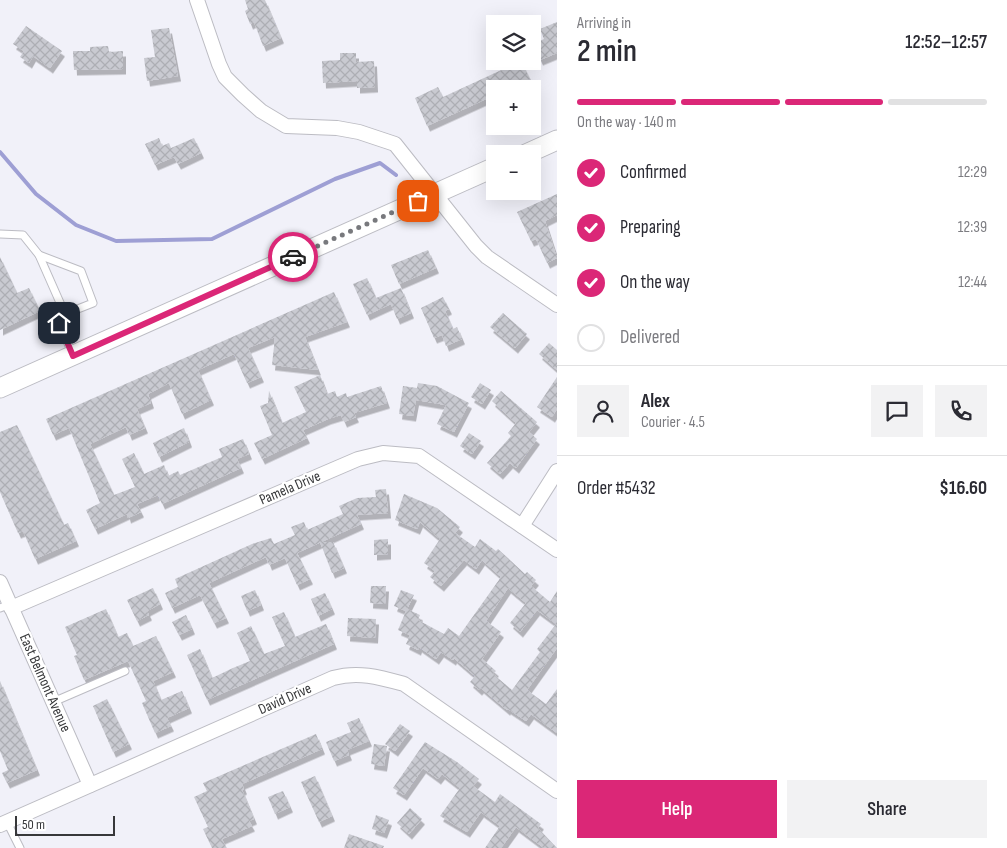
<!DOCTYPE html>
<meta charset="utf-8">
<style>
:root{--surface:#fff;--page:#f2f2f3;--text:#2b2b33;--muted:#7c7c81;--line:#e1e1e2;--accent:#db2777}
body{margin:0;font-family:"Sofia Sans Condensed",sans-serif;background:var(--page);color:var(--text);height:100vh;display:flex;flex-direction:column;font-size:19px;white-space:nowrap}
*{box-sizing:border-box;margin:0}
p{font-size:16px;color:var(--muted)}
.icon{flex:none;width:28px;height:28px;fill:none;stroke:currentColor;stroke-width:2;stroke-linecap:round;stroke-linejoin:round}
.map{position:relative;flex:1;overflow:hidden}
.sheet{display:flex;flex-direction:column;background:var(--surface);width:450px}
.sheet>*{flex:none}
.buttons{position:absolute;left:486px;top:15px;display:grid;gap:10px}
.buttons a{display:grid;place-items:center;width:55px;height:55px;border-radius:0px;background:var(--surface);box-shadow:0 5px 20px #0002;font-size:25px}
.scale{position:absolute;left:15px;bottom:12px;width:100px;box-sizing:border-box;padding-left:5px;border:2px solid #37383a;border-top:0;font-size:14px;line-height:18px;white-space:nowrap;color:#37383a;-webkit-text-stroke:4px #fff;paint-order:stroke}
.pin{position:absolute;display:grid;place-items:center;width:42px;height:42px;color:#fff;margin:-21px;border-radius:10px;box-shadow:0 2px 8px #0006}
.courier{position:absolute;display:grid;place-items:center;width:50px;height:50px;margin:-25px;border:4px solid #db2777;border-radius:50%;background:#fff;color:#222;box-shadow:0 1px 6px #0007}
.headline em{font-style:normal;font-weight:600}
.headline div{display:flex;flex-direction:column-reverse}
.headline{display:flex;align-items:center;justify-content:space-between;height:85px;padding:0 20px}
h1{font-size:32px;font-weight:600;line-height:38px}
.bar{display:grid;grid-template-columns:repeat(4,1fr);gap:8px 5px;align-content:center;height:60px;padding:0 20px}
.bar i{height:6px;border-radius:4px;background:var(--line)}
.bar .active{background:var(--accent)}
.bar p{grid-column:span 4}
.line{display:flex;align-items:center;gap:12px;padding:0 20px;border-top:1px solid var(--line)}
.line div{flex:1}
.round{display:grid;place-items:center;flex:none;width:52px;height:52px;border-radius:0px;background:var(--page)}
ol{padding:0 20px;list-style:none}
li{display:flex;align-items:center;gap:15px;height:55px}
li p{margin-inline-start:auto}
li .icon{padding:5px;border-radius:50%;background:var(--accent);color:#fff;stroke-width:4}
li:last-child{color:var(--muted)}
li i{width:28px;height:28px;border:2px solid var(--line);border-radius:50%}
.primary-button{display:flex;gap:10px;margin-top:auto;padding:10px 20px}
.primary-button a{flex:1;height:58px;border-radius:0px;background:var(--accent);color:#fff;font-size:20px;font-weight:600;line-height:58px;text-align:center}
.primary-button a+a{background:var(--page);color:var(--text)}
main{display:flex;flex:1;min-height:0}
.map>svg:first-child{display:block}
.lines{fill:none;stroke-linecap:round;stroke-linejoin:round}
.stream{stroke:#9e9fd4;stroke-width:4}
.building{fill:url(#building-cross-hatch);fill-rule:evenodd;filter:url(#shadow)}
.lane-casing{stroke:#bcbcc3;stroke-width:9}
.street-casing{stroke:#bcbcc3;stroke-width:16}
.secondary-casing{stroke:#bcbcc3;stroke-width:21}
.lane{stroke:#fff;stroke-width:7}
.street{stroke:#fff;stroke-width:14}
.secondary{stroke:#fff;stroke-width:19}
.done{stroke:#78797d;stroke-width:5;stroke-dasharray:0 9}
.route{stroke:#db2777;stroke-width:6}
.labels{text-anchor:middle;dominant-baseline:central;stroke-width:4.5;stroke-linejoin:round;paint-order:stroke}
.street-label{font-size:15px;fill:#37383a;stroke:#fff}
</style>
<main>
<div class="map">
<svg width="557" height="848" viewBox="0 0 557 848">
<defs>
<pattern id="building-cross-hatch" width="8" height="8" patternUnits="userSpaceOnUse" patternTransform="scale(1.25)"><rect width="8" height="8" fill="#c9cad1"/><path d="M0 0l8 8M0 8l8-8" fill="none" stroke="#adaeb4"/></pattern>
<filter id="shadow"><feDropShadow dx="3" dy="5.5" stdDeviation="0" flood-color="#0004"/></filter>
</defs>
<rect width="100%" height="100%" fill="#f1f1f9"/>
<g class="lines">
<polyline class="stream" points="0,152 36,194 76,225 116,241 212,239 335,179 380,163 396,175"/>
</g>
<g class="building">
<polygon points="245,0 265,0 281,38 263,46 254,22 250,24 245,11 248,9"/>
<polygon points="557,22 557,53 540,60 533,44 544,39 540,29"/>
<polygon points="26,26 62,51 50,68 33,56 29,63 20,57 24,51 13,44"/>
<polygon points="169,28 178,76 147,81 144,58 155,57 151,30"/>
<polygon points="108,46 109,52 123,51 123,69 74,70 73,51 90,51 90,47"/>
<polygon points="340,53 356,53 356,62 374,61 375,87 357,88 357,81 323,83 322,61 340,60"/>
<polygon points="521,61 530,79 509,89 495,89 495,95 427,126 415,98 438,87 443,97"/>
<polygon points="159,138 162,146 169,143 171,148 194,138 201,153 178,164 174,157 155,165 145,144"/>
<polygon points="557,194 557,215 545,221 557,258 547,263 536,239 531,241 517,212"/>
<polygon points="428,250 436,268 399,284 391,265"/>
<polygon points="0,257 17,293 29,288 40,311 0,330"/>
<polygon points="367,278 376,298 401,288 411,313 397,319 391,304 367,315 353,284"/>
<polygon points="334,292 347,322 305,337 318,370 272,365 275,337 248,348 261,377 247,383 234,354 198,370 211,400 182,414 169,383 148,394 151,403 137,409 145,428 129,435 126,427 90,444 114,495 135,487 122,459 134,453 144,474 164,465 168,476 178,471 180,475 222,457 219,449 243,439 249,454 237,459 241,468 162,504 158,495 137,504 141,512 128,518 127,514 95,529 86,510 100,503 69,428 53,435 46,419"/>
<polygon points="443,297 449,309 445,311 453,329 457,327 462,339 446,346 442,335 434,338 421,308"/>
<polygon points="503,313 527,334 515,348 490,327"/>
<polygon points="549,343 557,350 557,370 539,354"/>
<polygon points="320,375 327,394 335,391 337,397 346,393 347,397 381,386 387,403 354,413 356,417 344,422 341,415 328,419 303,430 307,438 262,459 254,443 272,435 260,406 268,403 269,391 282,423 306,412 294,387"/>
<polygon points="557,377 557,409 552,417 537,407"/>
<polygon points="418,383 437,386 469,403 454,432 437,424 446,405 416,400 413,416 399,414 403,386 417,388"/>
<polygon points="480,383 491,390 482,404 471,397"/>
<polygon points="501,391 537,422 529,432 537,439 516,468 510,463 500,474 487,463 511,436 508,433 516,423 492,401"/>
<polygon points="17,425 64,525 68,523 76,541 35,559 23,531 18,533 0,492 0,432"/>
<polygon points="184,428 189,442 159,457 153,443"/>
<polygon points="469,433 481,441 472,454 460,446"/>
<polygon points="386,489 388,513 357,515 361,524 297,553 310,579 297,585 285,558 269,565 266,557 209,583 226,618 214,623 200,595 172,608 165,593 178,587 175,579 252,544 271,538 274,544 295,535 291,527 304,522 307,530 343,514 339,506 357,498 376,497 375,490"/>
<path d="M404 494 437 508 460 527 455 533 475 547 480 539 496 551 498 549 525 574 527 572 536 580 531 586 550 602 557 591V648L527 690 546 704 557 689V733L531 714 526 721 508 709 507 710 481 688 479 690 470 682 475 676 454 658 453 660 441 652 436 659 419 647 418 650 406 644 410 635 398 630 406 611 394 606 401 590 414 595 407 609 420 615 418 620 444 634 448 628 459 636 501 577 482 560 476 569 464 560 441 586 430 577 435 571 424 563 440 539 420 522 417 529 395 520ZM508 588 526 603 510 623 520 632 537 610 556 624 537 649 540 652 512 690 493 674 496 671 482 659 501 632 486 621Z"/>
<polygon points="388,539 388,554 374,555 374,540"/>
<polygon points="320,542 333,542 344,568 332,573"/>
<polygon points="371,586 386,586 385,604 370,603"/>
<polygon points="153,588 160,604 147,611 149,615 137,621 127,600"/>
<polygon points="255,590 261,605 247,611 241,596"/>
<polygon points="325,593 332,609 318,616 311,599"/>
<polygon points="106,609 118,637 127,633 133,646 156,636 173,672 153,681 161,700 182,691 189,708 167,718 171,726 155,733 142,703 146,701 128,661 84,680 74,656 77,655 65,627"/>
<polygon points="284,612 295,637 326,624 334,644 207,700 187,655 200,649 212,678 233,668 250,661 237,633 251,626 264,654 285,646 272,617"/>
<polygon points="186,615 192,629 179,635 172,622"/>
<polygon points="348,618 376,619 375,638 347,636"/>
<polygon points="0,681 37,770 7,783 2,773 8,770 0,751"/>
<polygon points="107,699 129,744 113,752 93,706"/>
<polygon points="359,718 369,741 347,750 349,755 334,761 326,742 351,732 347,723"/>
<polygon points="400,724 410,731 395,751 385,744"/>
<polygon points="316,734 322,749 242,784 244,789 242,790 254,819 249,821 252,826 222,839 226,848 212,848 203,829 208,827 194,797 207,791 203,783"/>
<polygon points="425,742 457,762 479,779 473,786 495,802 500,794 541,824 538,828 557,848 544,848 516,827 501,848 485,848 500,826 481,812 467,832 440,816 460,788 442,774 438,779 423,768 404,795 393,788"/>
<polygon points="374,744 387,746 384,766 371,764"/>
<polygon points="315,776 332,816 319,822 301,782"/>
<polygon points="283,791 290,807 275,814 268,797"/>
<polygon points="410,808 422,819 409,834 397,823"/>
<polygon points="376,815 389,820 384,833 372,829"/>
<polygon points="349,834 384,846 383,848 344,848"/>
</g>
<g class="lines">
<defs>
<g id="lane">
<polyline points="0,234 23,235 39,255 81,271 93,303 65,314 59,323 73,355"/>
<polyline points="39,255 65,314"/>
<polyline points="0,608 10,604"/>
<polyline points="53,702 125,671"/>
<polyline points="7,822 20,848"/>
</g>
<g id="street">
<polyline points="197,0 219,64 225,77 243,95 261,111 286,126 337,128 359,132 395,144 476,246 487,257 557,305"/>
<polyline points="522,526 557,471"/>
<polyline points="0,582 90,785"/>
<polyline points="11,608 358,459 383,453 419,456 557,550"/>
<path d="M0 825 333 678C358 671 379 677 404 684L557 791"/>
</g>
<g id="secondary">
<polyline points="526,154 557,140"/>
<polyline points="0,388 495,167"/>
</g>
</defs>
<use href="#lane" class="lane-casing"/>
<use href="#street" class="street-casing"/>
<use href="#secondary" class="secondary-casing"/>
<use href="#lane" class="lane"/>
<use href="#street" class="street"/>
<use href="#secondary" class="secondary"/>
</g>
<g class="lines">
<polyline class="done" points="293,257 418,201"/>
<polyline class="route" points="59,323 73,356 293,257"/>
</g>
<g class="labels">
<g class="street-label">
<text transform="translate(290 488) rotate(-23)">Pamela Drive</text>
<text transform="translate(45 683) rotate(66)">East Belmont Avenue</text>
<text transform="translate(285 699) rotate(-24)">David Drive</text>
</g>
</g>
</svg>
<div class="buttons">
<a><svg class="icon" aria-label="layers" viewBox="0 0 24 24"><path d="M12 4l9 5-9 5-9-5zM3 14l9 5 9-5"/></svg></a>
<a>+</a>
<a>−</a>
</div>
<div class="scale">50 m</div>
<div class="pin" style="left:418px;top:201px;background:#ea580c"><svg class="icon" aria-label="bag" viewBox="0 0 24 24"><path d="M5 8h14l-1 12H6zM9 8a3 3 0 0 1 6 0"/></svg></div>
<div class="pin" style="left:59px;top:323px;background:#1f2937"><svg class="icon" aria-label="home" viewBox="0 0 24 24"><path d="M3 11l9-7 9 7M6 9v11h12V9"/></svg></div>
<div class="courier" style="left:293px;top:257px"><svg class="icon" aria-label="car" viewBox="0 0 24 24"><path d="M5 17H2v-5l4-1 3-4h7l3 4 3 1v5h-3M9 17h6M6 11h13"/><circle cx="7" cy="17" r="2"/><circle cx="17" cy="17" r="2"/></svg></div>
</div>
<section class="sheet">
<div class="headline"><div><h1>2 min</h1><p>Arriving in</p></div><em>12:52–12:57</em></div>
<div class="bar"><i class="active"></i><i class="active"></i><i class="active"></i><i></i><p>On the way · 140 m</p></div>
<ol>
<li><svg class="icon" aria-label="check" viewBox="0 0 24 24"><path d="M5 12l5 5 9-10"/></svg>Confirmed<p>12:29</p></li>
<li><svg class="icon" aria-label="check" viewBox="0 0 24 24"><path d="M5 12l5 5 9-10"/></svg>Preparing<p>12:39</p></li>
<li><svg class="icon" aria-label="check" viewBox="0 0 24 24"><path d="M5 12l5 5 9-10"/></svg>On the way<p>12:44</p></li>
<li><i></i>Delivered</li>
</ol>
<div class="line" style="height:90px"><a class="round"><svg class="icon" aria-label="person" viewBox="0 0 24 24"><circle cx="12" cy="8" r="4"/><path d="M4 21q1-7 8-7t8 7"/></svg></a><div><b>Alex</b><p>Courier · 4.5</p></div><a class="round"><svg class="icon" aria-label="chat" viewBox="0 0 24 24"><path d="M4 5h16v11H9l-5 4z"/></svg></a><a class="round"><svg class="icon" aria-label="phone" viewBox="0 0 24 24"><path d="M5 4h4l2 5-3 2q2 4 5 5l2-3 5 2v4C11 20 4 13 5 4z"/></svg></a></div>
<div class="line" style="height:65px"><div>Order #5432</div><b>$16.60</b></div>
<div class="primary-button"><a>Help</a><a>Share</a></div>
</section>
</main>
